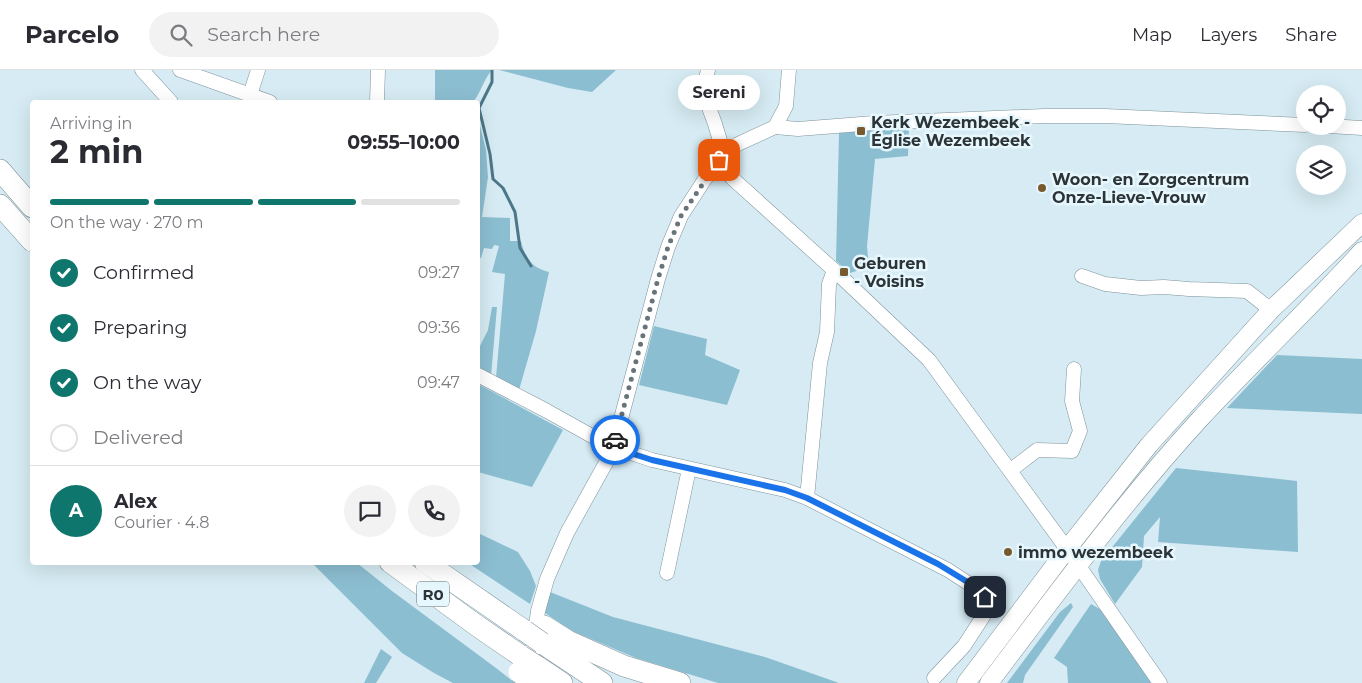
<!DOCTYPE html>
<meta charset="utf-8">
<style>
:root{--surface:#fff;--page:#f2f2f3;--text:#2b2b33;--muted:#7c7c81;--line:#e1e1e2;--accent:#0f766e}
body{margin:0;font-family:Montserrat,sans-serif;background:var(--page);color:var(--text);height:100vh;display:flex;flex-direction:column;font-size:19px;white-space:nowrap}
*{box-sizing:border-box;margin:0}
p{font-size:16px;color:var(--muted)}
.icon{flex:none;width:28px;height:28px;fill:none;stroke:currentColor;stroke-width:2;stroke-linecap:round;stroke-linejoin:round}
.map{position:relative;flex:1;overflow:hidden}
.drawer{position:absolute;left:30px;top:30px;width:450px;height:465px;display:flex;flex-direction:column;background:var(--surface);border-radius:5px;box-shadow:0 5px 20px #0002}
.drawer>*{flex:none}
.controls{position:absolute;left:1296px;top:15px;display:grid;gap:10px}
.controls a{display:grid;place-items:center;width:50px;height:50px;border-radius:50%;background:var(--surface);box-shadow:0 5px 20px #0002;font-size:25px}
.pin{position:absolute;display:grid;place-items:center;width:42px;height:42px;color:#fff;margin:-21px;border-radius:10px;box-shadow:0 2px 8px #0006}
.courier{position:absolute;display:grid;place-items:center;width:50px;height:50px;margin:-25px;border:4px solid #1a73e8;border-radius:50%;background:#fff;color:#222;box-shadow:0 1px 6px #0007}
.bubble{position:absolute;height:35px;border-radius:18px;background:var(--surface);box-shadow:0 5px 20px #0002;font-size:16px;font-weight:700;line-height:35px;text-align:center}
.overview em{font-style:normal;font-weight:700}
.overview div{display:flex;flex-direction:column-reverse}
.overview{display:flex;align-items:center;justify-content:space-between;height:85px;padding:0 20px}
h1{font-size:32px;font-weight:700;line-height:38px}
.bar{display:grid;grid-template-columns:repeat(4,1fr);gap:8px 5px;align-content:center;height:60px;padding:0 20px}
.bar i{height:6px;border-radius:4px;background:var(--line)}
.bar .active{background:var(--accent)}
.bar p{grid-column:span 4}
.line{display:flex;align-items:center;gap:12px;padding:0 20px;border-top:1px solid var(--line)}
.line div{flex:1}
.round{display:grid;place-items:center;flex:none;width:52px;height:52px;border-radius:26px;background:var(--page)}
ol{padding:0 20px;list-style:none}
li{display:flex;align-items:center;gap:15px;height:55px}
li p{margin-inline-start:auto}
li .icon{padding:5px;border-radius:50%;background:var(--accent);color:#fff;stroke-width:4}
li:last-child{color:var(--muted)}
li i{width:28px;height:28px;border:2px solid var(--line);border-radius:50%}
header{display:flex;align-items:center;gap:30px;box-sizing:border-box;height:70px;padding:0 25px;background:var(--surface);border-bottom:1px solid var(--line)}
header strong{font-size:24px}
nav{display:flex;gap:28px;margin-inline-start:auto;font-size:18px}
.search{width:350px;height:45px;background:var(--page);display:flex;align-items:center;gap:12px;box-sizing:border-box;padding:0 18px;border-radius:28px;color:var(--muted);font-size:19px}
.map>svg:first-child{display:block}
.green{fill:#8cbed1}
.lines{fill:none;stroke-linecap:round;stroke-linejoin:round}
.stream{stroke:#4b7788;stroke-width:3}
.minor-casing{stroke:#7f929a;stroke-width:15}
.major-casing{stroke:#7f929a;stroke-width:19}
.highway-casing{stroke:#7f929a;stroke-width:22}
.minor{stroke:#fff;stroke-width:14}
.major{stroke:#fff;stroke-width:18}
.highway{stroke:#fff;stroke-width:21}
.highway-bridge-casing{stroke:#7f929a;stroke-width:22;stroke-linecap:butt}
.highway-bridge{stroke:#fff;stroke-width:21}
.done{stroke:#687479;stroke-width:5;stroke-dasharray:0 9}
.route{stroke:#1a73e8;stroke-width:6}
.poi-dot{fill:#795a2f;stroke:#e7f7fe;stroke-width:2}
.labels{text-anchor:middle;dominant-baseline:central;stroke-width:5;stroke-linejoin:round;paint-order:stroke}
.shield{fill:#e7f7fe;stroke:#646e73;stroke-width:1}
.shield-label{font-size:15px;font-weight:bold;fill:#2c3437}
.poi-label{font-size:16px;font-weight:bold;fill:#2c3437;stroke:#e7f7fe;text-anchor:start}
</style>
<header>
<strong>Parcelo</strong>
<div class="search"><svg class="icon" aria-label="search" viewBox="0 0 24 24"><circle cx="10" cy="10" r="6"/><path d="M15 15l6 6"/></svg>Search here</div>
<nav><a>Map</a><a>Layers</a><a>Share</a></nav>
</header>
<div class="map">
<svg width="1362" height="613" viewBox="0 0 1362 613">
<rect width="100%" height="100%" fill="#d6ebf3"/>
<g class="green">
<path d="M435 0H492C483 10 481 23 473 32H435Z"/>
<polygon points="499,0 616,0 592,22 568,18"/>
<path d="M478 48 486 80 488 107 482 147 510 148V171H521C525 188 532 198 549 202L536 261 519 320 496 308 505 204 492 202 499 176 494 175 492 179 484 178 481 188H478Z"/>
<polygon points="909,57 908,86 875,89 867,176 869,197 850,203 836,191 839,63"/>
<polygon points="492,237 497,237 491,306 478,298 478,280 488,260"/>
<polygon points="654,256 707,269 705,285 740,300 727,335 639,315"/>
<polygon points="1277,285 1362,289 1362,344 1227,338"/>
<polygon points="478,314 563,360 532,417 478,402"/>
<polygon points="1176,398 1297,411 1298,482 1158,472 1160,447 1144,466 1142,497 1115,534 1100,509 1098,500 1101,491"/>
<polygon points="478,463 518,482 530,501 536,516 530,534 468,493 478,492"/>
<polygon points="312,493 357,493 392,521 496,598 515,613 453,613 434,603 402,583"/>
<polygon points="550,522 613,547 765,587 839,613 718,613 636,588 572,561 545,543"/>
<polygon points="1071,533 1073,537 1025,605 1023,613 1007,613 1060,542"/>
<polygon points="1091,534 1103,541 1151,613 1068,613 1067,597 1054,588"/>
<polygon points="381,579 392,587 376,613 364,613"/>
</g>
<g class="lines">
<polyline class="stream" points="492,0 492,12 479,38 490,84 493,109 503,118 515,142 520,178 531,196"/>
<defs>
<g id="minor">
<polyline points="142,0 171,32"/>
<polyline points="180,0 270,32"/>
<path d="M708 0C701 27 707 30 715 54 718 64 721 74 724 84"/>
<polyline points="250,25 258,0"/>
<polyline points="377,32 378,0"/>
<polyline points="1329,56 1362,58"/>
<polyline points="775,57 798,59 874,53 1044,46 1105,46 1305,55"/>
<polyline points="719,90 732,108 835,201 929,290 1067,479 1160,613"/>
<polyline points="1082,206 1105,214 1141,218 1164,217 1189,219 1247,221 1271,240"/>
<polyline points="478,305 547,341 608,375 625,381 652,390 785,420 807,428 948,500 980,521 987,531 988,534 988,539 964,576 934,608"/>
<polyline points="1011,400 1037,380 1072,381 1080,361 1072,331 1074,299"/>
<polyline points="807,428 820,293 827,262 829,214 834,200"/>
<polyline points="667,503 689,399"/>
<polyline points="530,600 538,541 547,509 567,463 608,389 618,360 658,209 668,177 681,146 705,109 724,84 738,74 775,57 786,36 789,0"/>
</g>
<g id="major">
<polyline points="966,613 1067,479 1149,375 1271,240 1362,153"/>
<path d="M989 613C1057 523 1123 433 1199 350 1252 293 1309 239 1362 181"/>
</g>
<g id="highway">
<polyline points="0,100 32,137"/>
<polyline points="0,135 32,171"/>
<polyline points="390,492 476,555 521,586"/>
<polyline points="425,492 525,561"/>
<polyline points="544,556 568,571 624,596 680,613"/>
<polyline points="542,573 602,613"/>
<polyline points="538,597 562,613"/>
</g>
</defs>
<use href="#minor" class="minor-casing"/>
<use href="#major" class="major-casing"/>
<use href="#highway" class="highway-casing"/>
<use href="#minor" class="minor"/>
<use href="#major" class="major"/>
<use href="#highway" class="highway"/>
<defs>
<g id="highway-bridge">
<polyline points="525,561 542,573"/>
<polyline points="521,586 538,597"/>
<polyline points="519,602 533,613"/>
</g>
</defs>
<use href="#highway-bridge" class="highway-bridge-casing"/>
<use href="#highway-bridge" class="highway-bridge"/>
</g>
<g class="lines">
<polyline class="done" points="615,370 658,209 668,177 681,146 719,90"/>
<polyline class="route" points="615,370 612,377 652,390 785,420 807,428 938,494 974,516 985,527"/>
</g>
<g class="poi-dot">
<rect x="856" y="56" width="10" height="10" rx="2.5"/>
<circle cx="1042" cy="118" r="5"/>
<rect x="839" y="197" width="10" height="10" rx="2.5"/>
<circle cx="1008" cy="482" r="5"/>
</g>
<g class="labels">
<rect class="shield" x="417" y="511.5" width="32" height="25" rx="4"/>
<g class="shield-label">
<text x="433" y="524">R0</text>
</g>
<g class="poi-label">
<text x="871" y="52">Kerk Wezembeek -<tspan x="871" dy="18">Église Wezembeek</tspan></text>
<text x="1052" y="109">Woon- en Zorgcentrum<tspan x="1052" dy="18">Onze-Lieve-Vrouw</tspan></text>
<text x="854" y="193">Geburen<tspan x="854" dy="18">- Voisins</tspan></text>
<text x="1018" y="482">immo wezembeek</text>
</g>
</g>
</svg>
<div class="controls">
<a><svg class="icon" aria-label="locate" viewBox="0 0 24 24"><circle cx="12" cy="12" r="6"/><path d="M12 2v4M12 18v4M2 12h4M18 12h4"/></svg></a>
<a><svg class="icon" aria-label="layers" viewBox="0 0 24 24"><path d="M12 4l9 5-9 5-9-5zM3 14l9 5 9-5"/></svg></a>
</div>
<div class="pin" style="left:719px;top:90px;background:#ea580c"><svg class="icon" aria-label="bag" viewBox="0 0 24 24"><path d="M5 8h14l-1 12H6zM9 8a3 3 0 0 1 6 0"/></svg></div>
<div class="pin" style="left:985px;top:527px;background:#1f2937"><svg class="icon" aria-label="home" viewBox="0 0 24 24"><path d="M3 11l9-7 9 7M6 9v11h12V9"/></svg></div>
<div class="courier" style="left:615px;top:370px"><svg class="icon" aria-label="car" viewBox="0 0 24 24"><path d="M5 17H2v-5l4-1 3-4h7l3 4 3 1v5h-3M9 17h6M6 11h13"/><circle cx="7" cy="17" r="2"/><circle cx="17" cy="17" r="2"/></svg></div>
<div class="bubble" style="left:678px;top:5px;width:82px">Sereni</div>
<section class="drawer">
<div class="overview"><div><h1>2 min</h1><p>Arriving in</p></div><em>09:55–10:00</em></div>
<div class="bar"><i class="active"></i><i class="active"></i><i class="active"></i><i></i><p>On the way · 270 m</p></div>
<ol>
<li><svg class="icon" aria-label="check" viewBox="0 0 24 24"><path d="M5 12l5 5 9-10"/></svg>Confirmed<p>09:27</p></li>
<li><svg class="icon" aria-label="check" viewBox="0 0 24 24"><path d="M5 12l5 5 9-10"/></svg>Preparing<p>09:36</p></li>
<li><svg class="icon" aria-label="check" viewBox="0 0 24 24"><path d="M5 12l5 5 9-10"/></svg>On the way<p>09:47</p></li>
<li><i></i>Delivered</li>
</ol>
<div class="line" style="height:90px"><b class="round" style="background:var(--accent);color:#fff">A</b><div><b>Alex</b><p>Courier · 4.8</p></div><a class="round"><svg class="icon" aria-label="chat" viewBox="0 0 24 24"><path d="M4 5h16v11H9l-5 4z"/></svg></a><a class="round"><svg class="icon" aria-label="phone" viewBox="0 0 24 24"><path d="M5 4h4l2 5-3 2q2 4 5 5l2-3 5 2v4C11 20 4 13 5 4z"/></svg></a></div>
</section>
</div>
